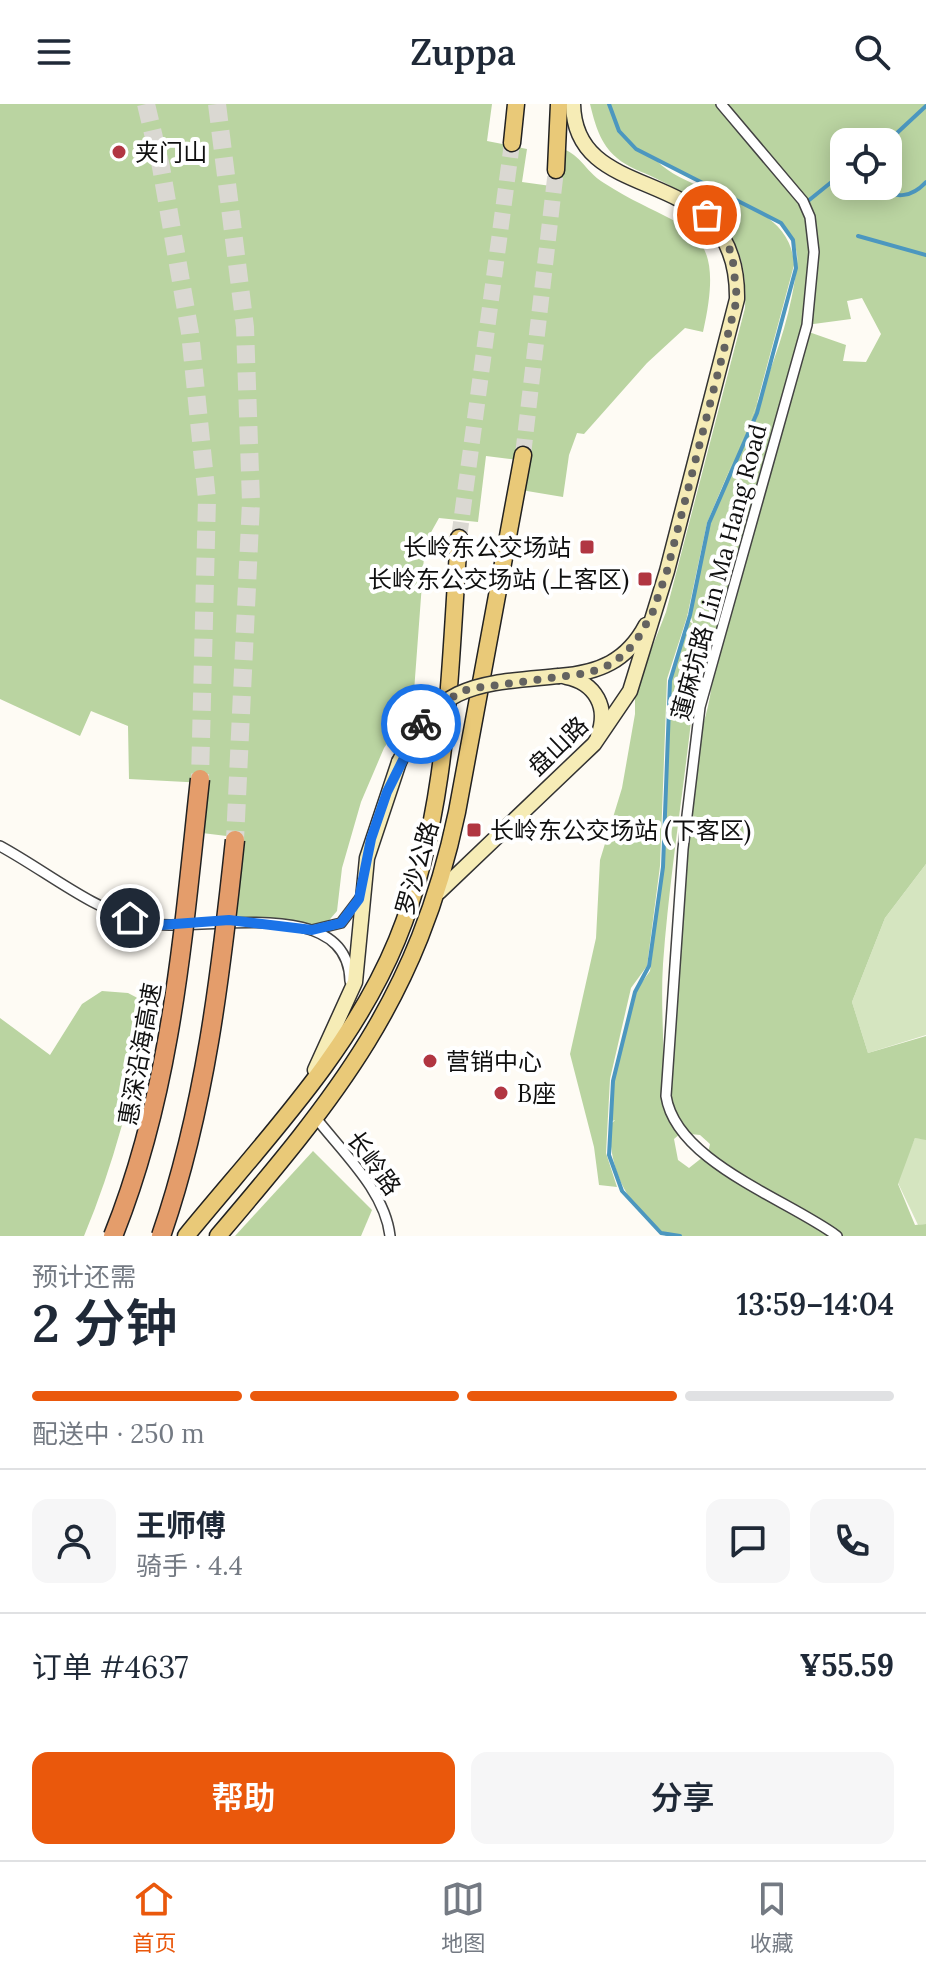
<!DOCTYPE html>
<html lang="zh">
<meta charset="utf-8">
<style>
:root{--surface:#fff;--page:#f6f6f7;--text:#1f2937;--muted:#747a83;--line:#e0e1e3;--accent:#ea580c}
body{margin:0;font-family:Lora,"Noto Sans SC",serif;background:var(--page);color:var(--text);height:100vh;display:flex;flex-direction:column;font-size:30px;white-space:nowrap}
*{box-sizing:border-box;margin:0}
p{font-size:26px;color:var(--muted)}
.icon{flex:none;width:44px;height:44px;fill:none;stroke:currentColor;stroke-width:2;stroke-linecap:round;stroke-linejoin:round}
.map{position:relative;height:1132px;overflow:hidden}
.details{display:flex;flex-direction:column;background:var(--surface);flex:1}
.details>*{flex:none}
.fabs{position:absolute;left:830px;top:24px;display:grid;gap:16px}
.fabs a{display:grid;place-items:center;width:72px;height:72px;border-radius:16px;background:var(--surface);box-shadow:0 4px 20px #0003;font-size:40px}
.pin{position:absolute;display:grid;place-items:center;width:68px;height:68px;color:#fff;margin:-34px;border:4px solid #fff;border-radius:50%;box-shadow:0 2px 8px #0007}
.courier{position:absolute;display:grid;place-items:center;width:80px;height:80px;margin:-40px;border:6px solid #1a73e8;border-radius:50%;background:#fff;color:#222;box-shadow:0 2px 10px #0007}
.summary em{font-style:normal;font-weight:600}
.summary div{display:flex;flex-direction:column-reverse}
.summary{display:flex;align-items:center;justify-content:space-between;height:136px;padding:0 32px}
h1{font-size:52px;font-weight:600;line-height:60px}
.bar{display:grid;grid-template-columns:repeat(4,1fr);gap:12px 8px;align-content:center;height:96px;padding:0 32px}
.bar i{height:10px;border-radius:6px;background:var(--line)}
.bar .on{background:var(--accent)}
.bar p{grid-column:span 4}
.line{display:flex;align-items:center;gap:20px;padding:0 32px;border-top:2px solid var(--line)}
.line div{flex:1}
.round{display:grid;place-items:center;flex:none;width:84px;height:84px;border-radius:16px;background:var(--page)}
.button{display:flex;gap:16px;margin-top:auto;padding:16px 32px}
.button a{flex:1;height:92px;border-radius:16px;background:var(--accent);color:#fff;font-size:32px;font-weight:600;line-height:92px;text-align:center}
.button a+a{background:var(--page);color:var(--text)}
header{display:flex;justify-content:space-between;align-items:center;height:104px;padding:0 32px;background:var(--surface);font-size:36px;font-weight:600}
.menu{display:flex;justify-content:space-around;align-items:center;height:112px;border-top:2px solid var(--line);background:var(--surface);font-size:22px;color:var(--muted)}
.menu a{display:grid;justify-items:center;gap:4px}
.menu .on{color:var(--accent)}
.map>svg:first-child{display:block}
.green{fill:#d5e5c0}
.forest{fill:#bad4a1;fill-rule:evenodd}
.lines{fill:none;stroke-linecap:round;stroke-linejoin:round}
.stream{stroke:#4c97bf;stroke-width:4}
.primary-tunnel{stroke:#dad8d2;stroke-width:16;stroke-dasharray:16 8;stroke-linecap:butt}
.motorway-tunnel{stroke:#dad8d2;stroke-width:18;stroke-dasharray:18 9;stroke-linecap:butt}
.minor-casing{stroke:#434343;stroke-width:12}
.secondary-casing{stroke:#323232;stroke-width:17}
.primary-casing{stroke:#212121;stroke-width:19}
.minor{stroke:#fff;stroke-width:9}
.secondary{stroke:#f6ecb6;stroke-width:14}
.primary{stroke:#e9c978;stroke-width:16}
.secondary-bridge-casing{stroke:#323232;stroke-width:17;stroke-linecap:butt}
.motorway-bridge-casing{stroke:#212121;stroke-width:21;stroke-linecap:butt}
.secondary-bridge{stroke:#f6ecb6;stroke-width:14}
.motorway-bridge{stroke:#e49d6b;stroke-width:18}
.done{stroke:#636260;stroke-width:8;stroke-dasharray:0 14.4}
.route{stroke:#1a73e8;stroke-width:10}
.poi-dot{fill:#b13642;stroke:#fff;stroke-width:3}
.labels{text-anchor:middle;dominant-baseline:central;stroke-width:8;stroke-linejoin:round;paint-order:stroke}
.poi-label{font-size:24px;fill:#101010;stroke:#fff;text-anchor:start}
.street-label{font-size:24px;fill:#101010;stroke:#fff}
</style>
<header><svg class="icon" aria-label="menu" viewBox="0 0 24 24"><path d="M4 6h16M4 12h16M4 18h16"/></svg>Zuppa<svg class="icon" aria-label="search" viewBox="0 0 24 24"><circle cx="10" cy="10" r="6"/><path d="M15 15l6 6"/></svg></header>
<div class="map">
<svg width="926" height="1132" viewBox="0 0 926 1132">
<rect width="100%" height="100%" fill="#fefbf4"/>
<g class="green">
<polygon points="926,760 926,931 868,949 852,898 885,814"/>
<polygon points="915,1034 926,1035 926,1120 918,1121 897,1077"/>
</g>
<g class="forest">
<path d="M0 0H492L487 37 527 45 522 78 551 82 556 43C581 48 583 66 604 79 681 129 729 113 703 228L685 224 647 259 584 330 577 329 569 351 563 393 515 385 519 356 486 352 478 418 439 414 425 439 413 601 384 644 361 698 342 764 337 807 325 821 280 823 232 813 243 734 202 729 205 679 129 675 128 622 91 607 80 632 0 595Z"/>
<path d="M590 0H608L610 8 609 0H926V760L885 814 852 898 868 949 926 932V1036L915 1034 898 1080 915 1121 926 1120V1132H666C628 1102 609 1069 610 1021L615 1016 610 1018 613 980 635 888 650 867 663 763 670 577 688 516 694 521 690 511C697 473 704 435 717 398 746 320 788 244 797 160 799 143 790 128 778 117L657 57C694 95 791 93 794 161L756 303 707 419 687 513 667 575 660 762 647 862 631 884 610 975 606 1049 617 1083 599 1081 594 1043 570 950 596 834 600 756 622 684 635 610V587L666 508 745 204C749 130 716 104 655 74 643 68 627 63 617 54 600 40 595 20 590 0ZM844 38H888V82H844ZM862 194 881 230 866 258 843 257 846 241 806 227V221L851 215 847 197ZM703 558 710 562C717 586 701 620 698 646 687 754 678 862 669 970L670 1011 663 1000C666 954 660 907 663 860 670 763 687 667 696 570ZM681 1029 700 1031 710 1040 708 1049 689 1064 678 1056 674 1035Z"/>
<path d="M102 887 128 889 149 900C135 979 115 1058 84 1132H0V914L50 951 82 900Z"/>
<polygon points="313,1047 372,1106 361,1132 235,1132"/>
</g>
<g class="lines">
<g class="stream">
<polyline points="609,0 619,27 636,45 781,119 793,136 796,164 757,309 709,419 690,511 670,577 663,763 649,862 635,888 613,977 609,1051 622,1087 661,1129 680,1132"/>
<polyline points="888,44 898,28 926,2"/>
<path d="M881 82C895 97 913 92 926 78"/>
<polyline points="808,97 834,76 844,73"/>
<polyline points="858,132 926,151"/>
</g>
<g class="primary-tunnel">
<polyline points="523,351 556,66"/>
<polyline points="459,434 512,39"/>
</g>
<g class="motorway-tunnel">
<polyline points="146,0 161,63 190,229 207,395 200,675"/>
<polyline points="217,0 245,223 251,398 235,736"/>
</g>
<defs>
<g id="minor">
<path d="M721 0 803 97 810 113 814 148 807 221 700 603 683 745 666 992C676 1058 787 1095 837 1132"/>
<path d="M0 742C46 767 90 804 141 818 191 832 348 786 350 877"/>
<polyline points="312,826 341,819 360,794"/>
<path d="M316 1014C343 1049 385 1087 390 1132"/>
</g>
<g id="secondary">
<path d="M559 572C599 569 627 557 646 521"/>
<path d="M566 573C596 579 609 604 598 632"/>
<path d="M439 788 594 640 630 587 667 467 737 195C739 53 575 108 573 0"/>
<polyline points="315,966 355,878 367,754 399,658"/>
</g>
<g id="primary">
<polyline points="512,39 516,0"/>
<polyline points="556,66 559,0"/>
<path d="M186 1132C262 1039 351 948 397 836 449 710 449 568 459 434"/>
<path d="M218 1132C337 992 418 894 457 708L523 351"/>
</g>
</defs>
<use href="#minor" class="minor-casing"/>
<use href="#secondary" class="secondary-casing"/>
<use href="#primary" class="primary-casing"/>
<use href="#minor" class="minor"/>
<use href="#secondary" class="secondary"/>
<use href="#primary" class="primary"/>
<defs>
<path id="secondary-bridge" d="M399 658C439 577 478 580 559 572"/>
<g id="motorway-bridge">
<path d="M113 1132C172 986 183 830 200 675"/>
<path d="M161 1132C205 1005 221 869 235 736"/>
</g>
</defs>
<use href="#secondary-bridge" class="secondary-bridge-casing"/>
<use href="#motorway-bridge" class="motorway-bridge-casing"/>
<use href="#secondary-bridge" class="secondary-bridge"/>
<use href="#motorway-bridge" class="motorway-bridge"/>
</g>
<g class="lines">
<polyline class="done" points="421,620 439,600 468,585 588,569 614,559 635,539 652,510 667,467 737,195 732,149 707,111"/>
<polyline class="route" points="130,814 161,821 229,816 312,826 341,819 359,795 371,735 387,688 421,620"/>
</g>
<g class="poi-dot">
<circle cx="119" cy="48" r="8"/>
<rect x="579" y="435" width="16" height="16" rx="4"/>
<rect x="637" y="467" width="16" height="16" rx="4"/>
<rect x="466" y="718" width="16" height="16" rx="4"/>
<circle cx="430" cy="957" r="8"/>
<circle cx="501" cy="989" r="8"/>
</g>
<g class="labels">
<g class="poi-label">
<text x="135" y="48">夹门山</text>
<text x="571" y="443" text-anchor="end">长岭东公交场站</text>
<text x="629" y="475" text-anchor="end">长岭东公交场站 (上客区)</text>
<text x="490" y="726">长岭东公交场站 (下客区)</text>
<text x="446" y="957">营销中心</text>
<text x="517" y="989">B座</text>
</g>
<g class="street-label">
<text transform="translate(719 468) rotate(-75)">蓮麻坑路 Lin Ma Hang Road</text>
<text transform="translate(558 642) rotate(-44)">盘山路</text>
<text transform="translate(417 764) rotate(-74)">罗沙公路</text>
<text transform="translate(140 950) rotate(-80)">惠深沿海高速</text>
<text transform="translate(374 1059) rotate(54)">长岭路</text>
</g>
</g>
</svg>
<div class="fabs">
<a><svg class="icon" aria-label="locate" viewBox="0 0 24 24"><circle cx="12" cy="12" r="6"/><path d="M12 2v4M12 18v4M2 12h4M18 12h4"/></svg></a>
</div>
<div class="pin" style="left:707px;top:111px;background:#ea580c"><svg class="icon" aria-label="bag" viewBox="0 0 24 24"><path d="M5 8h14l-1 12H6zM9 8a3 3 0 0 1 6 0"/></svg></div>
<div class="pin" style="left:130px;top:814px;background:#1f2937"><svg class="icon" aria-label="home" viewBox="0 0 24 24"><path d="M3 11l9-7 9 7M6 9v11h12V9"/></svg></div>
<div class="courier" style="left:421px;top:620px"><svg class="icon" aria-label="bike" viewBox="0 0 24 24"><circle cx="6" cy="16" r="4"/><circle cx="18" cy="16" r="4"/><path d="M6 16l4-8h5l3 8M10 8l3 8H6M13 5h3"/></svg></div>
</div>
<section class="details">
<div class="summary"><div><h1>2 分钟</h1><p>预计还需</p></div><em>13:59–14:04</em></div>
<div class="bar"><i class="on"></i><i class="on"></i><i class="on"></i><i></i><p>配送中 · 250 m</p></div>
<div class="line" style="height:144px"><a class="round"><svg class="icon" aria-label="person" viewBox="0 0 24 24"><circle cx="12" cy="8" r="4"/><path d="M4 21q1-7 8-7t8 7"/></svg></a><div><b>王师傅</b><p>骑手 · 4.4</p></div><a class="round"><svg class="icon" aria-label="chat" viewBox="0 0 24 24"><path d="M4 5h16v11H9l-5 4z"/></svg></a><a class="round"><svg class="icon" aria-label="phone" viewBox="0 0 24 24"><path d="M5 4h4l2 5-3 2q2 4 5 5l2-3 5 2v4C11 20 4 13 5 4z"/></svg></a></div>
<div class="line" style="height:104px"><div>订单 #4637</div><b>¥55.59</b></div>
<div class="button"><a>帮助</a><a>分享</a></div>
</section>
<nav class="menu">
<a class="on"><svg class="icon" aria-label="home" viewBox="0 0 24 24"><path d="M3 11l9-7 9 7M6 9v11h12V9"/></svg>首页</a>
<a><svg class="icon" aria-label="map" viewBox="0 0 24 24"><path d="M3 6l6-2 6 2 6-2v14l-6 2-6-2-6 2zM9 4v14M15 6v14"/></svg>地图</a>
<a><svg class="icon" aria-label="saved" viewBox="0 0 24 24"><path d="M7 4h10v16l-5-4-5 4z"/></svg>收藏</a>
</nav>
